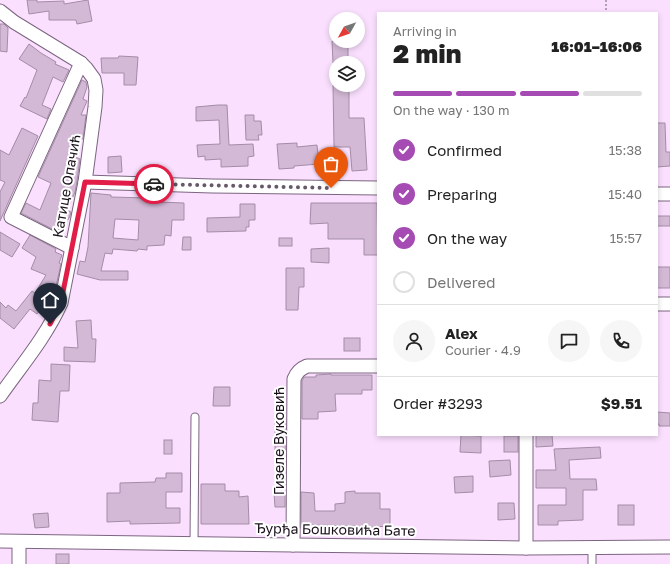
<!DOCTYPE html>
<meta charset="utf-8">
<style>
:root{--surface:#fff;--page:#f6f6f6;--text:#222;--muted:#767676;--line:#e0e0e0;--accent:#a64ab4}
body{margin:0;font-family:"Golos Text",sans-serif;background:var(--page);color:var(--text);height:100vh;display:flex;flex-direction:column;font-size:15px;white-space:nowrap}
*{box-sizing:border-box;margin:0}
p{font-size:13px;color:var(--muted)}
.icon{flex:none;width:22px;height:22px;fill:none;stroke:currentColor;stroke-width:2;stroke-linecap:round;stroke-linejoin:round}
.map{position:relative;flex:1;overflow:hidden}
.drawer{position:absolute;left:377px;top:12px;width:281px;height:424px;display:flex;flex-direction:column;background:var(--surface);border-radius:0px;box-shadow:0 2px 6px #0003}
.drawer>*{flex:none}
.needle{width:26px;rotate:230deg}
.controls{position:absolute;left:329px;top:12px;display:grid;gap:8px}
.controls a{display:grid;place-items:center;width:36px;height:36px;border-radius:50%;background:var(--surface);box-shadow:0 2px 6px #0003;font-size:20px}
.pin{position:absolute;display:grid;place-items:center;width:34px;height:34px;color:#fff;margin:-41px -17px;border-radius:50% 50% 50% 0;rotate:-45deg;box-shadow:0 0 4px #0007}
.pin .icon{rotate:45deg}
.courier{position:absolute;display:grid;place-items:center;width:40px;height:40px;margin:-20px;border:3px solid #e11d48;border-radius:50%;background:#fff;color:#222;box-shadow:0 1px 5px #0007}
.head em{font-style:normal;font-weight:800}
.head div{display:flex;flex-direction:column-reverse}
.head{display:flex;align-items:center;justify-content:space-between;height:68px;padding:0 16px}
h1{font-size:26px;font-weight:800;line-height:30px}
.bar{display:grid;grid-template-columns:repeat(4,1fr);gap:6px 4px;align-content:center;height:48px;padding:0 16px}
.bar i{height:5px;border-radius:3px;background:var(--line)}
.bar .selected{background:var(--accent)}
.bar p{grid-column:span 4}
.line{display:flex;align-items:center;gap:10px;padding:0 16px;border-top:1px solid var(--line)}
.line div{flex:1}
.round{display:grid;place-items:center;flex:none;width:42px;height:42px;border-radius:21px;background:var(--page)}
ol{padding:0 16px;list-style:none}
li{display:flex;align-items:center;gap:12px;height:44px}
li p{margin-inline-start:auto}
li .icon{padding:4px;border-radius:50%;background:var(--accent);color:#fff;stroke-width:4}
li:last-child{color:var(--muted)}
li i{width:22px;height:22px;border:2px solid var(--line);border-radius:50%}
.map>svg:first-child{display:block}
.building{fill:#d3b9d6;stroke:#a48ca7;fill-rule:evenodd}
.lines{fill:none;stroke-linecap:round;stroke-linejoin:round}
.lane-casing{stroke:#7c6580;stroke-width:9}
.street-casing{stroke:#7c6580;stroke-width:15}
.path{stroke:#b39fb6;stroke-width:2;stroke-dasharray:2 2;stroke-linecap:butt}
.lane{stroke:#fff;stroke-width:7}
.street{stroke:#fff;stroke-width:13}
.done{stroke:#68596a;stroke-width:4;stroke-dasharray:0 7.2}
.route{stroke:#e11d48;stroke-width:5}
.labels{text-anchor:middle;dominant-baseline:central;stroke-width:4;stroke-linejoin:round;paint-order:stroke}
.street-label{font-size:14px;fill:#19101a;stroke:#fff}
</style>
<div class="map">
<svg width="670" height="564" viewBox="0 0 670 564">
<rect width="100%" height="100%" fill="#fae0fe"/>
<g class="building">
<polygon points="27,0 37,0 37,2 64,1 64,4 88,0 92,21 77,24 76,20 49,20 49,11 29,14"/>
<polygon points="0,24 4,24 8,28 7,52 0,51"/>
<polygon points="332,41 348,41 348,63 333,63"/>
<polygon points="29,44 41,53 56,62 55,64 69,70 63,82 53,77 42,105 51,109 47,119 20,106 25,97 26,98 37,70 19,59"/>
<polygon points="119,56 138,57 136,85 124,85 124,73 102,73 101,58 118,58"/>
<polygon points="82,80 86,82 87,87 83,99 87,101 81,115 86,115 83,139 76,137 68,154 80,159 77,181 75,192 67,210 71,212 70,216 68,220 64,218 58,232 21,213 26,203 40,210 51,183 38,177"/>
<polygon points="333,85 349,85 349,118 364,118 367,170 352,171 350,147 334,147"/>
<polygon points="218,105 227,105 229,145 253,144 254,156 248,157 248,166 221,167 221,159 205,160 205,156 198,157 197,145 220,144 219,120 196,121 196,107"/>
<polygon points="245,115 254,115 254,121 261,121 262,135 258,135 259,140 246,140"/>
<polygon points="657,123 665,123 666,152 670,152 670,166 657,167"/>
<polygon points="22,128 38,136 0,221 0,192 5,182 0,180 0,150 9,155"/>
<polygon points="297,143 297,147 317,145 319,164 294,166 294,168 279,169 277,144"/>
<polygon points="121,156 122,172 108,173 108,157"/>
<path d="M91 193 111 195V197L148 198V196H158V202L184 203V220H172L171 236 165 235 164 245 147 246V250L138 249 137 251 113 249 112 254 105 253 101 271H128V280H100L77 274 80 261 85 262 88 247ZM115 219 139 220 138 240 113 238Z"/>
<polygon points="311,203 377,203 378,255 364,255 364,239 328,239 328,223 310,224"/>
<polygon points="240,204 255,204 255,220 249,220 249,227 246,227 246,231 207,232 207,218 240,217"/>
<rect x="657" y="216" width="13" height="10"/>
<polygon points="0,232 20,244 12,257 0,250"/>
<polygon points="30,235 56,249 55,252 62,255 59,263 61,264 54,295 51,301 49,299 37,314 30,309 14,329 0,318 0,302 6,308 8,305 16,311 32,291 35,293 46,275 31,269 36,257 22,248"/>
<polygon points="183,237 191,237 191,250 182,250"/>
<rect x="279" y="238" width="13" height="8"/>
<polygon points="329,248 329,263 311,262 311,249"/>
<rect x="657" y="267" width="13" height="21"/>
<polygon points="286,268 304,268 304,287 299,287 298,310 286,310"/>
<polygon points="91,320 92,339 96,339 95,362 64,361 64,347 78,348 76,321"/>
<rect x="344" y="338" width="16" height="13"/>
<polygon points="51,364 70,365 69,391 60,391 58,422 32,420 33,403 38,403 39,380 51,381"/>
<polygon points="331,374 331,375 372,375 372,390 362,390 362,394 335,394 336,411 318,412 318,419 302,419 302,381 304,377 316,377 316,375"/>
<polygon points="214,387 230,387 230,406 213,406"/>
<polygon points="657,412 670,413 670,426 659,426 659,424 657,424"/>
<polygon points="275,419 286,420 286,450 275,450"/>
<polygon points="461,435 481,436 481,453 460,452"/>
<polygon points="536,435 552,435 553,446 536,447"/>
<rect x="504" y="436" width="14" height="16"/>
<rect x="164" y="440" width="8" height="14"/>
<polygon points="600,447 601,458 569,460 570,479 596,479 597,490 583,490 583,520 558,521 558,525 538,525 538,505 566,505 566,488 536,488 536,470 556,470 554,449"/>
<polygon points="510,460 511,475 490,477 489,461"/>
<polygon points="166,473 182,473 182,492 166,492 166,508 180,508 180,523 130,524 130,521 107,522 107,493 120,493 120,483 155,482 156,478 166,478"/>
<polygon points="473,476 473,492 455,493 454,477"/>
<polygon points="201,484 225,484 225,491 239,491 239,497 248,496 249,524 201,524"/>
<polygon points="355,491 355,493 380,493 380,509 390,509 390,526 359,528 359,526 308,525 308,528 301,528 301,492 314,493 315,511 335,511 335,504 345,503 345,492"/>
<polygon points="285,492 285,507 275,507 274,493"/>
<polygon points="498,503 514,503 515,519 498,520"/>
<rect x="618" y="505" width="16" height="20"/>
<polygon points="48,513 49,527 35,528 33,514"/>
<rect x="56" y="554" width="13" height="10"/>
</g>
<g class="lines">
<defs>
<g id="lane">
<polyline points="194,544 195,417"/>
<polyline points="592,564 592,548"/>
</g>
<g id="street">
<path d="M0 11 14 22 81 63 86 68 94 79 96 90 95 107 85 182 61 303C46 337 21 366 0 396"/>
<polyline points="85,182 212,186 378,188"/>
<polyline points="657,194 670,194"/>
<polyline points="72,248 11,217 81,63"/>
<polyline points="657,304 670,304"/>
<polyline points="0,541 526,548 670,547"/>
<path d="M293 545 294 379C297 372 300 369 307 366H378"/>
<polyline points="526,548 526,435"/>
<polyline points="19,564 19,542"/>
</g>
</defs>
<use href="#lane" class="lane-casing"/>
<use href="#street" class="street-casing"/>
<polyline class="path" points="606,0 606,13"/>
<use href="#lane" class="lane"/>
<use href="#street" class="street"/>
</g>
<g class="lines">
<polyline class="done" points="154,184 331,188"/>
<polyline class="route" points="50,324 61,303 63,292 85,182 154,184"/>
</g>
<g class="labels">
<g class="street-label">
<text transform="translate(66 186) rotate(-80)">Катице Опачић</text>
<text transform="translate(278 441) rotate(-90)">Гизеле Вуковић</text>
<text transform="translate(335 529) rotate(1)">Ђурђа Бошковића Бате</text>
</g>
</g>
</svg>
<div class="controls">
<a><svg class="needle" viewBox="-14 -14 28 28"><path d="M0-13l5 13h-10z" fill="#e53935"/><path d="M0 13l5-13h-10z" fill="#767676"/></svg></a>
<a><svg class="icon" aria-label="layers" viewBox="0 0 24 24"><path d="M12 4l9 5-9 5-9-5zM3 14l9 5 9-5"/></svg></a>
</div>
<div class="pin" style="left:331px;top:188px;background:#ea580c"><svg class="icon" aria-label="bag" viewBox="0 0 24 24"><path d="M5 8h14l-1 12H6zM9 8a3 3 0 0 1 6 0"/></svg></div>
<div class="pin" style="left:50px;top:324px;background:#1f2937"><svg class="icon" aria-label="home" viewBox="0 0 24 24"><path d="M3 11l9-7 9 7M6 9v11h12V9"/></svg></div>
<div class="courier" style="left:154px;top:184px"><svg class="icon" aria-label="car" viewBox="0 0 24 24"><path d="M5 17H2v-5l4-1 3-4h7l3 4 3 1v5h-3M9 17h6M6 11h13"/><circle cx="7" cy="17" r="2"/><circle cx="17" cy="17" r="2"/></svg></div>
<section class="drawer">
<div class="head"><div><h1>2 min</h1><p>Arriving in</p></div><em>16:01–16:06</em></div>
<div class="bar"><i class="selected"></i><i class="selected"></i><i class="selected"></i><i></i><p>On the way · 130 m</p></div>
<ol>
<li><svg class="icon" aria-label="check" viewBox="0 0 24 24"><path d="M5 12l5 5 9-10"/></svg>Confirmed<p>15:38</p></li>
<li><svg class="icon" aria-label="check" viewBox="0 0 24 24"><path d="M5 12l5 5 9-10"/></svg>Preparing<p>15:40</p></li>
<li><svg class="icon" aria-label="check" viewBox="0 0 24 24"><path d="M5 12l5 5 9-10"/></svg>On the way<p>15:57</p></li>
<li><i></i>Delivered</li>
</ol>
<div class="line" style="height:72px"><a class="round"><svg class="icon" aria-label="person" viewBox="0 0 24 24"><circle cx="12" cy="8" r="4"/><path d="M4 21q1-7 8-7t8 7"/></svg></a><div><b>Alex</b><p>Courier · 4.9</p></div><a class="round"><svg class="icon" aria-label="chat" viewBox="0 0 24 24"><path d="M4 5h16v11H9l-5 4z"/></svg></a><a class="round"><svg class="icon" aria-label="phone" viewBox="0 0 24 24"><path d="M5 4h4l2 5-3 2q2 4 5 5l2-3 5 2v4C11 20 4 13 5 4z"/></svg></a></div>
<div class="line" style="height:52px"><div>Order #3293</div><b>$9.51</b></div>
</section>
</div>
